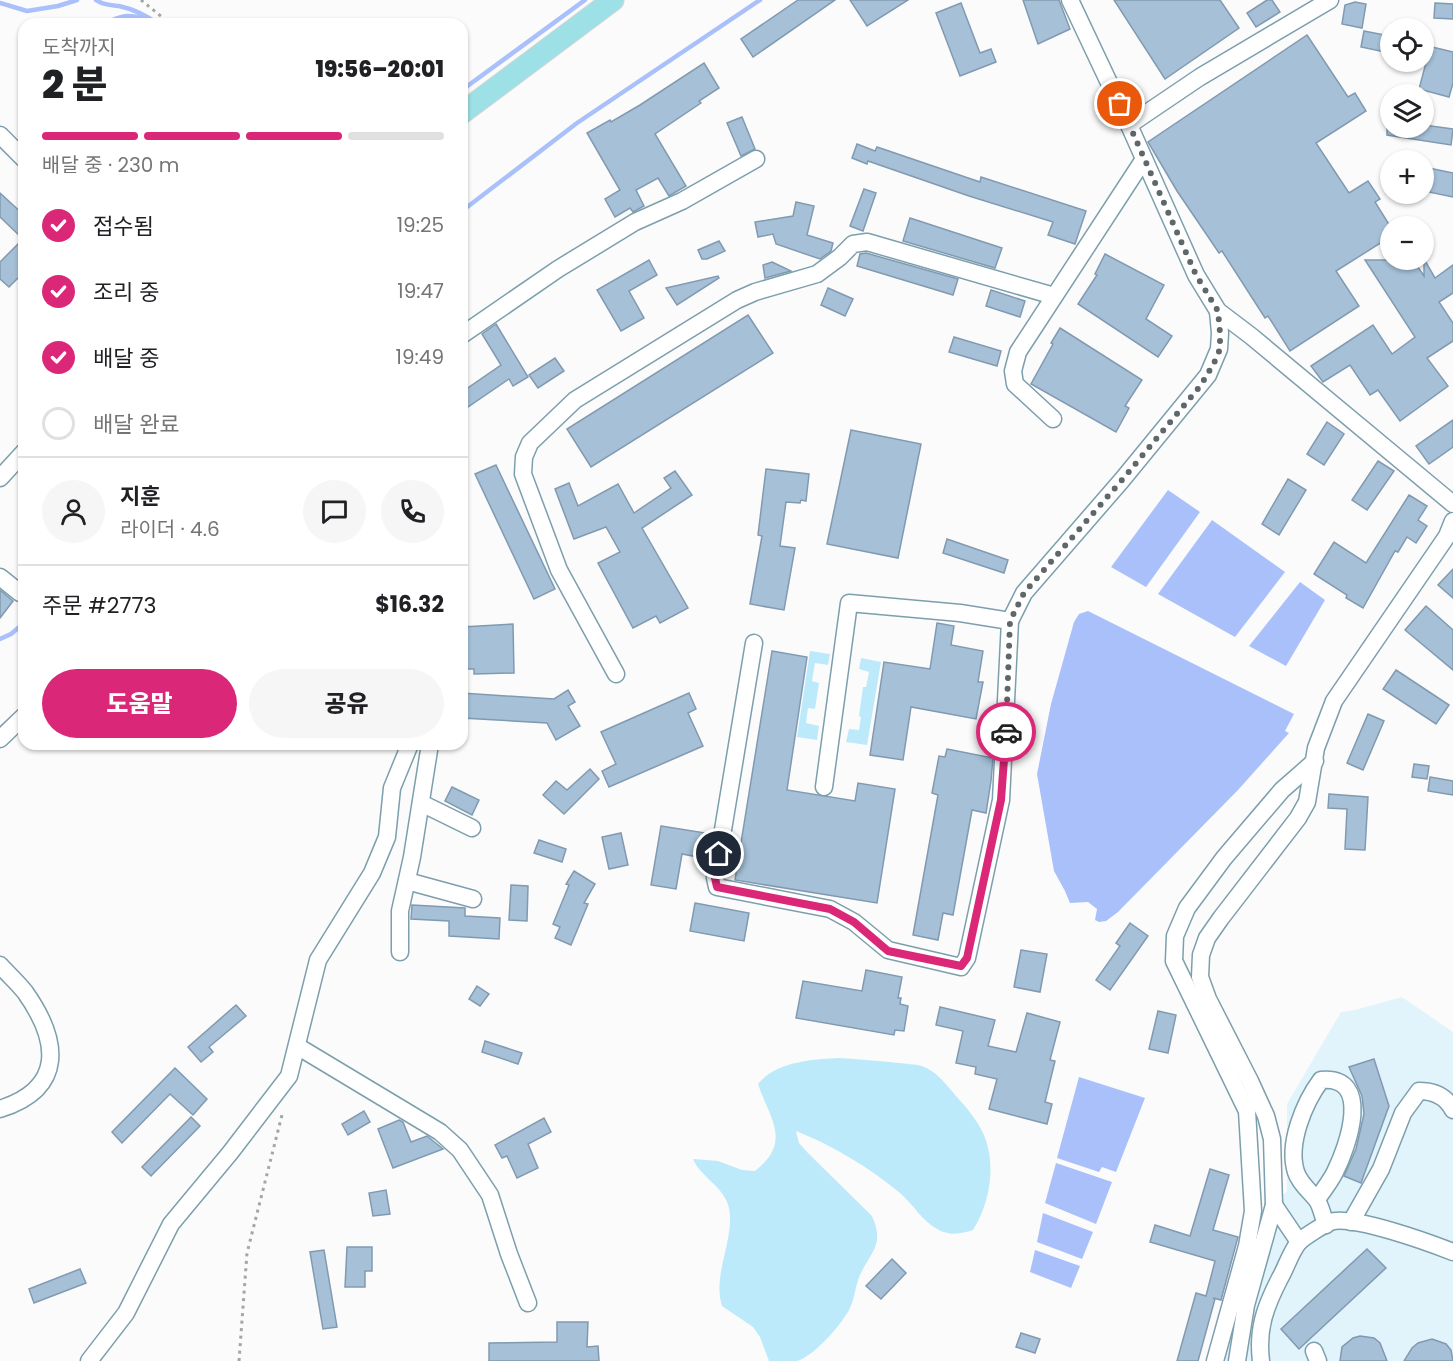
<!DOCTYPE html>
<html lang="ko">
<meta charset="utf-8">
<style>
:root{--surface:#fff;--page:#f6f6f6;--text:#202124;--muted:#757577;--line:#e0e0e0;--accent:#db2777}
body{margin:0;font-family:Poppins,"Noto Sans KR",sans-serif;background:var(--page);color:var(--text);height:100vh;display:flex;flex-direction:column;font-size:22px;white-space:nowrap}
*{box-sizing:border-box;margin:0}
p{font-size:20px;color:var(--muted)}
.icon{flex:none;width:33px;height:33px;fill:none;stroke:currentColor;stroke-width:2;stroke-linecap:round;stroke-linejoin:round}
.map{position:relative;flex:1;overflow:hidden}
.panel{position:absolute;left:18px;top:18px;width:450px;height:732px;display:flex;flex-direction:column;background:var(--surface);border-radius:18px;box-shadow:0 2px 4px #0004}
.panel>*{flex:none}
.tools{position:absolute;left:1380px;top:18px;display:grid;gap:12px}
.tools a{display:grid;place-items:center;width:54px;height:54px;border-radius:50%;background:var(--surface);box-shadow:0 2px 4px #0004;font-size:30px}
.pin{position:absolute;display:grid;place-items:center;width:51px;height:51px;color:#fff;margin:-26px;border:3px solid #fff;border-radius:50%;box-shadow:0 2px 6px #0007}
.courier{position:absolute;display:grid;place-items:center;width:60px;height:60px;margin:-30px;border:4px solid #db2777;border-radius:50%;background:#fff;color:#222;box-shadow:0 2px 8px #0007}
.overview em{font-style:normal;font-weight:800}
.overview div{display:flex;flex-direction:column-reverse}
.overview{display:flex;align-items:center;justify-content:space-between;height:102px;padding:0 24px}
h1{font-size:39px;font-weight:800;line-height:45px}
.bar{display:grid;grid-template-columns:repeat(4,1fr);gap:9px 6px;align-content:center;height:72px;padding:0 24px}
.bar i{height:8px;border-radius:4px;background:var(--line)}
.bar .selected{background:var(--accent)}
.bar p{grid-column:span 4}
.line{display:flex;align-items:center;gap:15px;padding:0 24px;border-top:2px solid var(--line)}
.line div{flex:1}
.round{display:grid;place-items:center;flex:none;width:63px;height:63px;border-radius:32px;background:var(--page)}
ol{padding:0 24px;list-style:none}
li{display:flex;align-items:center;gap:18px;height:66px}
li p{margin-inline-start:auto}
li .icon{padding:6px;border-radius:50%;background:var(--accent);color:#fff;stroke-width:4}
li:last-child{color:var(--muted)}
li i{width:33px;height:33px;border:3px solid var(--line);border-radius:50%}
.cta{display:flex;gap:12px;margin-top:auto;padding:12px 24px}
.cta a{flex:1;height:69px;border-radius:36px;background:var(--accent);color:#fff;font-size:24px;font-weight:800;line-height:69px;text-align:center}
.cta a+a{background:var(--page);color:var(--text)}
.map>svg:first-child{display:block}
.built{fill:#e2f4fb}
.green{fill:#bdeafa}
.water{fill:#a9c0fa}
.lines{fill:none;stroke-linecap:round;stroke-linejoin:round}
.stream{stroke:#a9c0fa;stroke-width:4.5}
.building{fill:#a5c0d7;stroke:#819ab1;stroke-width:1.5}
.minor-casing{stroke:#7c9fad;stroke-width:19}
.major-casing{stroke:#d3d5d6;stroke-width:23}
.path{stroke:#a1a6a8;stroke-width:3;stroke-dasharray:3 4.5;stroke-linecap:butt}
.minor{stroke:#fff;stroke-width:16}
.major{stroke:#9de0e5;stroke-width:21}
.done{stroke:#5e676a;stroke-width:6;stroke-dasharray:0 10.8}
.route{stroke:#db2777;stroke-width:8}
</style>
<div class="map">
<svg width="1453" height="1361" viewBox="0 0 1453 1361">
<rect width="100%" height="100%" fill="#fbfbfb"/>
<polygon class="built" points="1402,997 1453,1032 1453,1361 1224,1361 1267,1211 1287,1191 1287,1104 1341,1012 1355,1010"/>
<g class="green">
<polygon points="810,651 830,654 828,665 815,663 812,681 819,683 815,709 808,708 806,723 819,726 817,740 797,737"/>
<polygon points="861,658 881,662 867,745 846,742 849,729 859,730 861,717 859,716 863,687 866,687 869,672 859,669"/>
<path d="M839 1058C859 1059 879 1061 899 1063 906 1064 915 1064 922 1066 936 1071 947 1085 956 1096 966 1107 977 1120 983 1133 997 1163 990 1203 973 1230 961 1234 949 1236 937 1229 922 1221 913 1204 900 1193 870 1168 832 1145 796 1131L799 1143 808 1153 872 1216C885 1245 871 1251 860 1275 855 1286 855 1299 849 1310 841 1325 813 1357 797 1361 789 1361 778 1361 769 1361L760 1337 753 1327 722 1306C712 1274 735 1240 729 1208 724 1186 701 1178 693 1159L718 1161 742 1170 755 1171C793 1141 769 1118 758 1084 775 1062 813 1059 839 1058Z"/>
</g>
<g class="water">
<polygon points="1168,490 1200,512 1146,587 1111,567"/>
<polygon points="1212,520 1285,572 1235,637 1158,594"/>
<polygon points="1300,582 1325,600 1286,666 1249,646"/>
<polygon points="1088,611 1294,714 1285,731 1289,733 1238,790 1118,912 1106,921 1099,922 1095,920 1097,909 1088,902 1070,903 1065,891 1054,871 1037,774 1051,704 1074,622 1079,614"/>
<polygon points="1079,1077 1145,1098 1116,1172 1102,1167 1099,1172 1057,1158"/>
<polygon points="1056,1163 1112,1182 1096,1224 1045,1203"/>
<polygon points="1043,1213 1093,1232 1082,1259 1037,1242"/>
<polygon points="1035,1250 1080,1266 1071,1288 1030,1272"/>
</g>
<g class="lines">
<g class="stream">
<path d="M96 0C104 5 110 5 119 6 133 9 147 16 158 24"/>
<polyline points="0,3 27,11 58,6 77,0"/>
<path d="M105 24C121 15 128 14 146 19"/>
<polyline points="462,90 585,0"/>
<polyline points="462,211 577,123 760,0"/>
<polyline points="0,639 11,634 24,623"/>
</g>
</g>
<g class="building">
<polygon points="798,0 835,0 753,57 741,39"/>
<polygon points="850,0 908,0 867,26"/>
<polygon points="1023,0 1059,0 1070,29 1038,44"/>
<polygon points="1114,0 1220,0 1239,28 1165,79"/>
<polygon points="1267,0 1272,0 1280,12 1256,27 1247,13"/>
<polygon points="1355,2 1366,4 1362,28 1342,24 1345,5"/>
<polygon points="961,3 980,53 991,49 996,62 960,76 936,13"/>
<polygon points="1435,3 1453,4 1453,19 1434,18"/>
<polygon points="1364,31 1390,36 1390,53 1361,47"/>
<polygon points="1307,35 1348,97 1355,93 1366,111 1316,143 1349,193 1368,181 1380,199 1375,202 1390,226 1390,237 1336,271 1359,306 1290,351 1268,316 1265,318 1222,251 1219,253 1177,191 1148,142"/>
<polygon points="1424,45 1453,52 1453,83 1449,97 1419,89 1427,59 1424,58"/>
<polygon points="704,63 719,88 699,101 701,103 655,134 686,186 669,196 658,178 636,190 644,206 633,212 630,208 615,217 605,199 620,190 587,133 610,120 611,122 640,105"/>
<polygon points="742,117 755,149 741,156 727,123"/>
<polygon points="1424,125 1453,129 1451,145 1387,135 1387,128 1424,128"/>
<polygon points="857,144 875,151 877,147 980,182 981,177 1086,211 1075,244 1048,235 1053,222 969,196 868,161 867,164 852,158"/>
<polygon points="1424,167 1453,173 1453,197 1424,191"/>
<polygon points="864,189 876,193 863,231 850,226"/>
<polygon points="0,193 24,215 24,272 9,287 0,279 0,262 23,239 0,217"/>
<polygon points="796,202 814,206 807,235 833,243 831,251 820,259 776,244 773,234 758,237 755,222 793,216"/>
<polygon points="910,218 1002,248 995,268 903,241"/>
<polygon points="719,241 725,251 707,259 702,259 698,250"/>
<polygon points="866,253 958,279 953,295 857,266 860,254"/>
<polygon points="1105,254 1164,285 1146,319 1172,336 1158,357 1078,304 1097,275 1095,274"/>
<polygon points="1424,259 1435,278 1453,265 1453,293 1439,302 1453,323 1453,341 1427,358 1448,386 1400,421 1378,390 1370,395 1350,365 1323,382 1311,366 1373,325 1392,354 1415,337 1365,260 1413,260 1424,276"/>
<polygon points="649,260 657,275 629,291 644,318 621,331 597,290"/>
<polygon points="772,262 791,271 765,278 763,265"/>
<polygon points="718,276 719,278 677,305 666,288"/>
<polygon points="828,288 853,299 845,316 821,305"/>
<polygon points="991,290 1025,301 1020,317 986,306"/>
<polygon points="748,315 773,353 591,467 567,429"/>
<polygon points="496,324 528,377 513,386 509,379 462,411 462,392 501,365 482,334"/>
<polygon points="1060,328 1142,380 1125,406 1129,408 1116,432 1031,384 1053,344 1051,343"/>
<polygon points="954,337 1001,351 997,366 949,352"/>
<polygon points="555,358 564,371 538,388 529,375"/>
<polygon points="1453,420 1453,447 1429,464 1416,446"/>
<polygon points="1327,422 1344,434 1324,465 1307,454"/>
<polygon points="851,430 921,444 898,558 827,544"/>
<polygon points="1378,461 1394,471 1367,510 1352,500"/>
<polygon points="496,465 555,589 534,599 475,474"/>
<polygon points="766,469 809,474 806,501 801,500 800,503 786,502 780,546 795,548 784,610 750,604 762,536 758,535"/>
<polygon points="675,471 692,495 642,528 688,608 660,623 656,616 633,628 598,563 620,552 606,527 574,539 555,489 569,483 578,506 618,484 634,513 671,488 664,478"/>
<polygon points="1288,479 1306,490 1279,535 1262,524"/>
<polygon points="1409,495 1427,506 1418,520 1427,526 1416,543 1407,537 1398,552 1395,551 1363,608 1346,598 1347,595 1314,574 1334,542 1366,563"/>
<polygon points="947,539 1008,560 1004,573 943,553"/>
<polygon points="1453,569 1453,598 1438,585"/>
<polygon points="0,590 13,601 0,618"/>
<polygon points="1426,606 1453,630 1453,670 1405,630"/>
<polygon points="937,623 954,626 951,645 983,651 978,682 983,682 976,719 911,707 903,760 870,755 884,662 930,669"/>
<polygon points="513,624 514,673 474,674 474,669 462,669 462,627"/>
<polygon points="772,651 807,657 787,790 855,801 858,783 895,789 877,903 735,880"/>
<polygon points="1396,670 1449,705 1436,724 1383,689"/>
<polygon points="568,690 575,702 568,706 580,726 556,740 547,723 462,718 462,693 554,699"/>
<polygon points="689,693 696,709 688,713 703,746 609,787 602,771 616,764 601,732"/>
<polygon points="1368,714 1384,721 1363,770 1347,763"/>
<polygon points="947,749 993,758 991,781 986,813 972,810 953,915 943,913 938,940 913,935 938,795 932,793 939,756 945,757"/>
<polygon points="1414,764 1429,766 1427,779 1412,777"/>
<polygon points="590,769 599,779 564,814 543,795 556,781 567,790"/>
<polygon points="1430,777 1453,781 1453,795 1428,791"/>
<polygon points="452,787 479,800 472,815 445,801"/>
<polygon points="1329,794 1368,797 1365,850 1345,849 1347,809 1328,808"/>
<polygon points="661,826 712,834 708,859 682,854 676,889 651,885"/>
<polygon points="621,833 628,865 609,869 602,837"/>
<polygon points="539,840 566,849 562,862 534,853"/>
<polygon points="574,871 595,884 584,903 588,904 571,945 555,938 560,927 553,924 569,885 566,884"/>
<polygon points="511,885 528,886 527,921 509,920"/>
<polygon points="695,903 749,913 744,941 690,931"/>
<polygon points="412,905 465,908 465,916 500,918 499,939 449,936 449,921 411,919"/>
<polygon points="1130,923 1148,936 1110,990 1096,980 1120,946 1116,943"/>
<polygon points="1021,950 1047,954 1040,992 1014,987"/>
<polygon points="866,970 902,977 898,998 901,998 900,1004 908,1006 904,1031 895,1030 894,1035 796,1018 803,981 862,991"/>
<polygon points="477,986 489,994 480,1006 469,999"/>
<polygon points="236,1005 246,1016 209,1047 213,1052 201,1062 188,1047"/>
<polygon points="940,1007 995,1020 988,1046 1016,1052 1027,1013 1060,1022 1050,1060 1055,1061 1045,1102 1052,1104 1047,1124 989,1109 997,1079 975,1074 976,1067 956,1063 963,1031 936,1025"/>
<polygon points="1158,1011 1176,1015 1168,1053 1149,1049"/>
<polygon points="485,1041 522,1053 518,1064 482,1052"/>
<polygon points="1374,1059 1389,1106 1361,1183 1344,1176 1356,1149 1364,1114 1362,1096 1349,1067"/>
<polygon points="175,1068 207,1099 193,1115 170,1094 122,1143 112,1132"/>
<polygon points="364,1111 370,1122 348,1135 342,1124"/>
<polygon points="191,1117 200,1126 151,1176 142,1167"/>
<polygon points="544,1118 551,1132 528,1144 538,1168 517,1178 507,1156 502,1158 495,1145"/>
<polygon points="399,1120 403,1122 411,1142 427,1136 443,1149 393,1168 378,1129"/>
<polygon points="1210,1169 1229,1175 1213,1230 1238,1237 1221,1300 1213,1298 1215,1299 1198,1361 1177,1361 1196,1293 1206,1296 1215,1261 1150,1242 1155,1225 1190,1236"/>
<polygon points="386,1190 390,1214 373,1216 369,1193"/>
<polygon points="347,1247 372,1247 372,1271 365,1271 365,1287 345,1287"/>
<polygon points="1367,1249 1386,1268 1299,1349 1281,1329"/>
<polygon points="324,1250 337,1327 323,1329 310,1252"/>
<polygon points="892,1259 906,1273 881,1299 866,1286"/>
<polygon points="80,1269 86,1283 34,1303 29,1289"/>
<polygon points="557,1322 588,1322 587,1347 598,1346 599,1361 489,1361 489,1343 557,1342"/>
<polygon points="1021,1333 1040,1339 1035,1353 1016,1347"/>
<polygon points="1360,1336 1374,1338 1380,1343 1387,1361 1340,1361 1342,1347 1353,1338"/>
<polygon points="1432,1339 1446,1344 1451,1350 1453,1361 1404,1361 1412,1348 1418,1343"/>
</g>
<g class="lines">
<defs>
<g id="minor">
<polyline points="1070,0 1129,125 1196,275 1218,311 1251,336 1453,504"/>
<polyline points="1129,125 1200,77 1330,0"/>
<polyline points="0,135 24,159"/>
<polyline points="462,335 558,269 635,222 682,201 756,159"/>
<polyline points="1053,419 1015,384 1013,371 1018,352 1144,159"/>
<polyline points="0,478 24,452"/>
<polyline points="0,577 20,593"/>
<polyline points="754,643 715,878 717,887 830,909 854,922 888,950 961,967 967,958 1001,800 1010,621"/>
<polyline points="616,674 559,570 523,474 524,457 530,443 575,400 737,300 755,292 817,274 840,257 853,244 867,242 1054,296"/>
<polyline points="0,739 24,716"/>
<polyline points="824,787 849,603 960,613 1010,621 1024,593 1122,480 1208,375 1219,349 1220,333 1218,311"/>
<polyline points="421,803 472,828"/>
<polyline points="407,881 473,899"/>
<polyline points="400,952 400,911 412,857 430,744"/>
<path d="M0 965C8 974 18 983 25 992 59 1040 66 1088 0 1109"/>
<polyline points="297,1046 440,1132 460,1150 490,1195 509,1254 528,1303"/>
<path d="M1317 1199C1323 1191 1330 1182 1335 1172 1348 1146 1373 1075 1321 1080 1304 1103 1287 1144 1296 1172 1300 1184 1309 1190 1316 1199 1321 1205 1323 1217 1326 1225"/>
<polyline points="1274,1205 1299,1242"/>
<path d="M1351 1222 1381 1169 1403 1113 1419 1091C1434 1091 1446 1096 1453 1110"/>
<polyline points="1314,1351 1318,1361"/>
<polyline points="89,1361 126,1313 171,1224 230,1153 289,1076 318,960 372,873 387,837 392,788 410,744"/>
<polyline points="1215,1361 1247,1246 1253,1211 1247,1111 1174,961 1175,936 1187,908 1224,858 1282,790 1315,761"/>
<polyline points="1237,1361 1246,1305 1274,1205 1272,1139 1266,1116 1250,1081 1208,999 1200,977 1201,955 1207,938 1221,918 1298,818 1307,802 1316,748 1334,701 1447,536 1453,521"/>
<path d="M1261 1361C1257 1329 1265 1307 1280 1278 1286 1268 1291 1251 1299 1242 1304 1237 1323 1225 1330 1222 1351 1214 1430 1243 1453 1252"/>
</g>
<polyline id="major" points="462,113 613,0"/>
</defs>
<use href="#minor" class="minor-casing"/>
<use href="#major" class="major-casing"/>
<g class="path">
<polyline points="141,0 162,17 166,24"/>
<polyline points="239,1361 247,1253 283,1111"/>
</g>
<use href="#minor" class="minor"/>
<use href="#major" class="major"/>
</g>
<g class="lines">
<polyline class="done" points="1006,732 1010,621 1024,593 1122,480 1201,385 1214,363 1220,349 1220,333 1218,311 1196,275 1120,104"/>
<polyline class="route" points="719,854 715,878 717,887 830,909 854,922 888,951 961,966 967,958 1001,800 1006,732"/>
</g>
</svg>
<div class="tools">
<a><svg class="icon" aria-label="locate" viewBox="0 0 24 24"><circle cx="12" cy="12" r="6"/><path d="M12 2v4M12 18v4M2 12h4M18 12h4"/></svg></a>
<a><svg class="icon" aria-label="layers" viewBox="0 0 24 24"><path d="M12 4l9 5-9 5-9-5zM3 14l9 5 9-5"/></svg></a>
<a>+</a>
<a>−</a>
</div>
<div class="pin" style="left:1120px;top:104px;background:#ea580c"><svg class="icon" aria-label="bag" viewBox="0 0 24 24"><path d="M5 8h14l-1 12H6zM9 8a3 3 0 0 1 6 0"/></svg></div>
<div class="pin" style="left:719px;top:854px;background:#1f2937"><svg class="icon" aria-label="home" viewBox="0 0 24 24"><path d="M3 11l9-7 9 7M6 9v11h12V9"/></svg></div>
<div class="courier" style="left:1006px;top:732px"><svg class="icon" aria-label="car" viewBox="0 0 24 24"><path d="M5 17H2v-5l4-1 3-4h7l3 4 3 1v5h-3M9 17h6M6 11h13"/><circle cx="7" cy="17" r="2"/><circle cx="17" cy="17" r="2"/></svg></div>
<section class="panel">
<div class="overview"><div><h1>2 분</h1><p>도착까지</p></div><em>19:56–20:01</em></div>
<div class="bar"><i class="selected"></i><i class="selected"></i><i class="selected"></i><i></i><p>배달 중 · 230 m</p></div>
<ol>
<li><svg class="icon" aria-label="check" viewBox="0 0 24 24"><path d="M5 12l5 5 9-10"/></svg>접수됨<p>19:25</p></li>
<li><svg class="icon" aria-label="check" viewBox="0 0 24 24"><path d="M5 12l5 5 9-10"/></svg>조리 중<p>19:47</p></li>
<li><svg class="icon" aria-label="check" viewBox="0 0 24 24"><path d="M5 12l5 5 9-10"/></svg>배달 중<p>19:49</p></li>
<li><i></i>배달 완료</li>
</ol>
<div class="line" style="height:108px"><a class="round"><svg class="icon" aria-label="person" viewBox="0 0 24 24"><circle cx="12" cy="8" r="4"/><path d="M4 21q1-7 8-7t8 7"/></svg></a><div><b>지훈</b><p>라이더 · 4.6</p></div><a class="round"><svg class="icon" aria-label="chat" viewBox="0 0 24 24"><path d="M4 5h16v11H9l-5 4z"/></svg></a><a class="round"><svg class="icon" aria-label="phone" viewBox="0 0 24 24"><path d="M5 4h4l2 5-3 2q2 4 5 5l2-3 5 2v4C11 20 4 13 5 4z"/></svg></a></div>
<div class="line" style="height:78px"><div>주문 #2773</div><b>$16.32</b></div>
<div class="cta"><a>도움말</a><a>공유</a></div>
</section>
</div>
